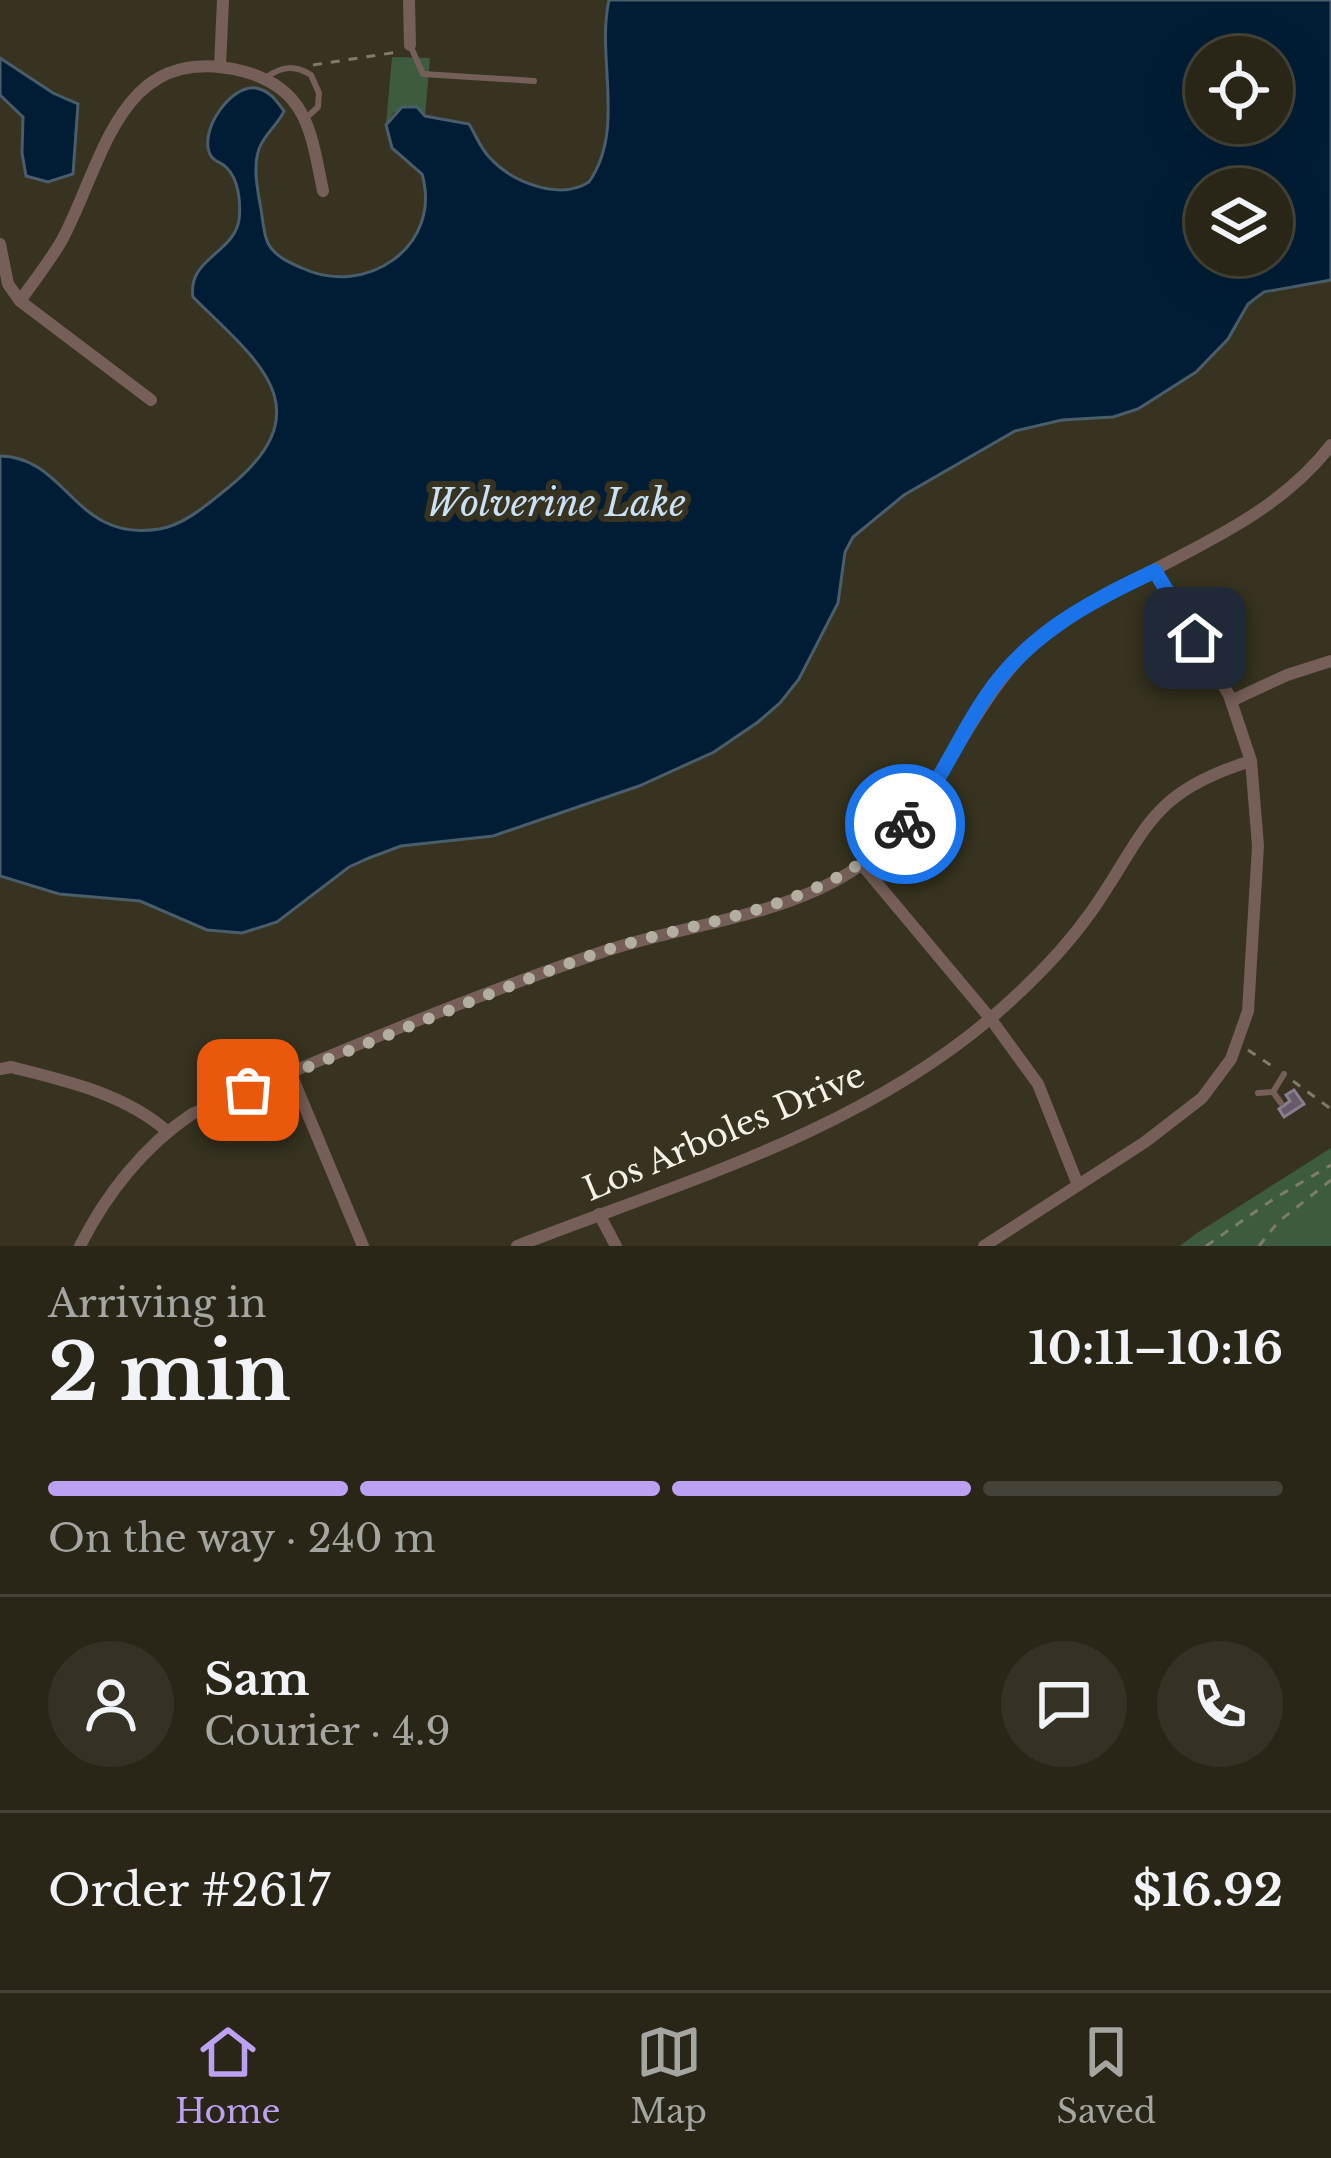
<!DOCTYPE html>
<meta charset="utf-8">
<style>
:root{--surface:#292618;--page:#353225;--text:#f1f3f6;--muted:#a5a5a2;--line:#454337;--accent:#bca0f2}
body{margin:0;font-family:"Libre Baskerville",serif;background:var(--page);color:var(--text);height:100vh;display:flex;flex-direction:column;font-size:45px;white-space:nowrap}
*{box-sizing:border-box;margin:0}
p{font-size:39px;color:var(--muted)}
.icon{flex:none;width:66px;height:66px;fill:none;stroke:currentColor;stroke-width:2;stroke-linecap:round;stroke-linejoin:round}
.map{position:relative;height:1246px;overflow:hidden}
.side{display:flex;flex-direction:column;background:var(--surface);flex:1}
.side>*{flex:none}
.tools{position:absolute;left:1185px;top:36px;display:grid;gap:24px}
.tools a{display:grid;place-items:center;width:108px;height:108px;border-radius:50%;background:var(--surface);box-shadow:0 12px 48px #0002,0 0 0 3px var(--line);font-size:60px}
.pin{position:absolute;display:grid;place-items:center;width:102px;height:102px;color:#fff;margin:-51px;border-radius:24px;box-shadow:0 6px 18px #0006}
.courier{position:absolute;display:grid;place-items:center;width:120px;height:120px;margin:-60px;border:9px solid #1a73e8;border-radius:50%;background:#fff;color:#222;box-shadow:0 3px 15px #0007}
.summary em{font-style:normal;font-weight:800}
.summary div{display:flex;flex-direction:column-reverse}
.summary{display:flex;align-items:center;justify-content:space-between;height:204px;padding:0 48px}
h1{font-size:78px;font-weight:800;line-height:90px}
.bar{display:grid;grid-template-columns:repeat(4,1fr);gap:18px 12px;align-content:center;height:144px;padding:0 48px}
.bar i{height:15px;border-radius:9px;background:var(--line)}
.bar .active{background:var(--accent)}
.bar p{grid-column:span 4}
.line{display:flex;align-items:center;gap:30px;padding:0 48px;border-top:3px solid var(--line)}
.line div{flex:1}
.round{display:grid;place-items:center;flex:none;width:126px;height:126px;border-radius:63px;background:var(--page)}
.tabs{display:flex;justify-content:space-around;align-items:center;height:168px;border-top:3px solid var(--line);background:var(--surface);font-size:33px;color:var(--muted)}
.tabs a{display:grid;justify-items:center;gap:6px}
.tabs .active{color:var(--accent)}
.map>svg:first-child{display:block}
.green{fill:#3d5c3f}
.water{fill:#001d35;stroke:#495d6a;stroke-width:3;fill-rule:evenodd}
.building{fill:#675a6b;stroke:#8b7d8f;stroke-width:3}
.lines{fill:none;stroke-linecap:round;stroke-linejoin:round}
.path{stroke:#7e7b6b;stroke-width:3;stroke-dasharray:9 9;stroke-linecap:butt}
.lane{stroke:#765f58;stroke-width:6}
.street{stroke:#765f58;stroke-width:12}
.done{stroke:#b2afa1;stroke-width:12;stroke-dasharray:0 21.6}
.route{stroke:#1a73e8;stroke-width:15}
.labels{text-anchor:middle;dominant-baseline:central;stroke-width:12;stroke-linejoin:round;paint-order:stroke}
.street-label{font-size:33px;fill:#f4f2e7;stroke:#373320}
.water-label{font-size:36px;font-style:italic;fill:#c9e2f8;stroke:#373320}
</style>
<div class="map">
<svg width="1331" height="1246" viewBox="0 0 1331 1246">
<rect width="100%" height="100%" fill="#373320"/>
<g class="green">
<polygon points="392,57 430,58 425,116 394,112 386,125"/>
<polygon points="1331,1148 1331,1246 1180,1246 1197,1233"/>
</g>
<g class="water">
<path d="M609 0H1331V280L1264 292 1248 304 1228 339 1196 372 1138 409 1113 417 1062 420 1015 431 904 495 853 537 845 552 838 603 799 679 780 703 758 722 714 752 639 786 493 836 401 846 369 858 349 867 277 922 242 933 207 930 140 901 59 894 0 876V456C68 457 74 543 159 529 185 525 209 503 229 487 326 408 255 359 193 297 187 259 234 253 239 220 241 204 239 179 226 167 222 163 214 161 211 156 197 132 231 84 256 88 270 91 276 100 284 111 278 125 264 134 259 149 253 167 257 186 260 204 263 217 263 238 271 248 279 258 290 263 302 268 365 298 443 247 422 174L392 148 386 125 402 107H417L425 116 469 124C476 135 480 148 490 158 512 182 559 201 589 182 626 129 596 59 609 0ZM1206 57H1272V123H1206ZM1206 189H1272V255H1206Z"/>
<polygon points="0,58 53,93 78,104 73,174 48,182 26,176 22,153 23,117 0,95"/>
</g>
<polygon class="building" points="1294,1090 1304,1104 1284,1117 1279,1109 1290,1101 1286,1095"/>
<g class="lines">
<g class="path">
<polyline points="313,65 398,52"/>
<polyline points="1248,1050 1275,1068"/>
<polyline points="1293,1081 1331,1109"/>
<polyline points="1206,1246 1275,1198 1331,1165"/>
<polyline points="1259,1246 1278,1222 1331,1180"/>
</g>
<g class="lane">
<polyline points="410,45 423,74 534,81"/>
<path d="M267 77C282 66 295 65 311 75L319 93 318 107 306 118"/>
<polyline points="1273,1092 1281,1103"/>
<polyline points="1258,1093 1273,1092 1284,1074"/>
</g>
<g class="street">
<polyline points="409,0 410,45"/>
<polyline points="220,66 223,0"/>
<polyline points="0,244 8,284 20,301 151,400"/>
<path d="M20 301C34 281 50 261 62 240 105 159 119 41 242 71 308 88 311 133 323 191"/>
<polyline points="1231,701 1287,675 1331,661"/>
<polyline points="862,865 990,1018 1038,1084 1078,1185"/>
<path d="M0 1069 11 1067C66 1081 123 1093 167 1131"/>
<polyline points="291,1074 363,1246"/>
<polyline points="599,1214 616,1246"/>
<path d="M80 1246C106 1194 144 1146 192 1114 326 1057 461 1000 599 953 683 924 783 918 858 867 946 807 966 693 1051 630 1140 564 1261 536 1331 445"/>
<path d="M517 1246C679 1183 856 1133 991 1018 1026 988 1064 950 1091 912 1147 832 1147 793 1251 761"/>
<polyline points="984,1246 1145,1142 1202,1098 1231,1059 1248,1011 1258,846 1251,761 1229,695 1155,571"/>
</g>
</g>
<g class="lines">
<path class="done" d="M248 1090C363 1047 474 998 589 956 697 917 824 915 905 824"/>
<path class="route" d="M905 824C939 787 957 739 985 698 1025 636 1090 601 1155 571L1195 638"/>
</g>
<g class="labels">
<g class="street-label">
<text transform="translate(724 1132) rotate(-23)">Los Arboles Drive</text>
</g>
<g class="water-label">
<text x="556" y="503">Wolverine Lake</text>
</g>
</g>
</svg>
<div class="tools">
<a><svg class="icon" aria-label="locate" viewBox="0 0 24 24"><circle cx="12" cy="12" r="6"/><path d="M12 2v4M12 18v4M2 12h4M18 12h4"/></svg></a>
<a><svg class="icon" aria-label="layers" viewBox="0 0 24 24"><path d="M12 4l9 5-9 5-9-5zM3 14l9 5 9-5"/></svg></a>
</div>
<div class="pin" style="left:248px;top:1090px;background:#ea580c"><svg class="icon" aria-label="bag" viewBox="0 0 24 24"><path d="M5 8h14l-1 12H6zM9 8a3 3 0 0 1 6 0"/></svg></div>
<div class="pin" style="left:1195px;top:638px;background:#1f2937"><svg class="icon" aria-label="home" viewBox="0 0 24 24"><path d="M3 11l9-7 9 7M6 9v11h12V9"/></svg></div>
<div class="courier" style="left:905px;top:824px"><svg class="icon" aria-label="bike" viewBox="0 0 24 24"><circle cx="6" cy="16" r="4"/><circle cx="18" cy="16" r="4"/><path d="M6 16l4-8h5l3 8M10 8l3 8H6M13 5h3"/></svg></div>
</div>
<section class="side">
<div class="summary"><div><h1>2 min</h1><p>Arriving in</p></div><em>10:11–10:16</em></div>
<div class="bar"><i class="active"></i><i class="active"></i><i class="active"></i><i></i><p>On the way · 240 m</p></div>
<div class="line" style="height:216px"><a class="round"><svg class="icon" aria-label="person" viewBox="0 0 24 24"><circle cx="12" cy="8" r="4"/><path d="M4 21q1-7 8-7t8 7"/></svg></a><div><b>Sam</b><p>Courier · 4.9</p></div><a class="round"><svg class="icon" aria-label="chat" viewBox="0 0 24 24"><path d="M4 5h16v11H9l-5 4z"/></svg></a><a class="round"><svg class="icon" aria-label="phone" viewBox="0 0 24 24"><path d="M5 4h4l2 5-3 2q2 4 5 5l2-3 5 2v4C11 20 4 13 5 4z"/></svg></a></div>
<div class="line" style="height:156px"><div>Order #2617</div><b>$16.92</b></div>
</section>
<nav class="tabs">
<a class="active"><svg class="icon" aria-label="home" viewBox="0 0 24 24"><path d="M3 11l9-7 9 7M6 9v11h12V9"/></svg>Home</a>
<a><svg class="icon" aria-label="map" viewBox="0 0 24 24"><path d="M3 6l6-2 6 2 6-2v14l-6 2-6-2-6 2zM9 4v14M15 6v14"/></svg>Map</a>
<a><svg class="icon" aria-label="saved" viewBox="0 0 24 24"><path d="M7 4h10v16l-5-4-5 4z"/></svg>Saved</a>
</nav>
